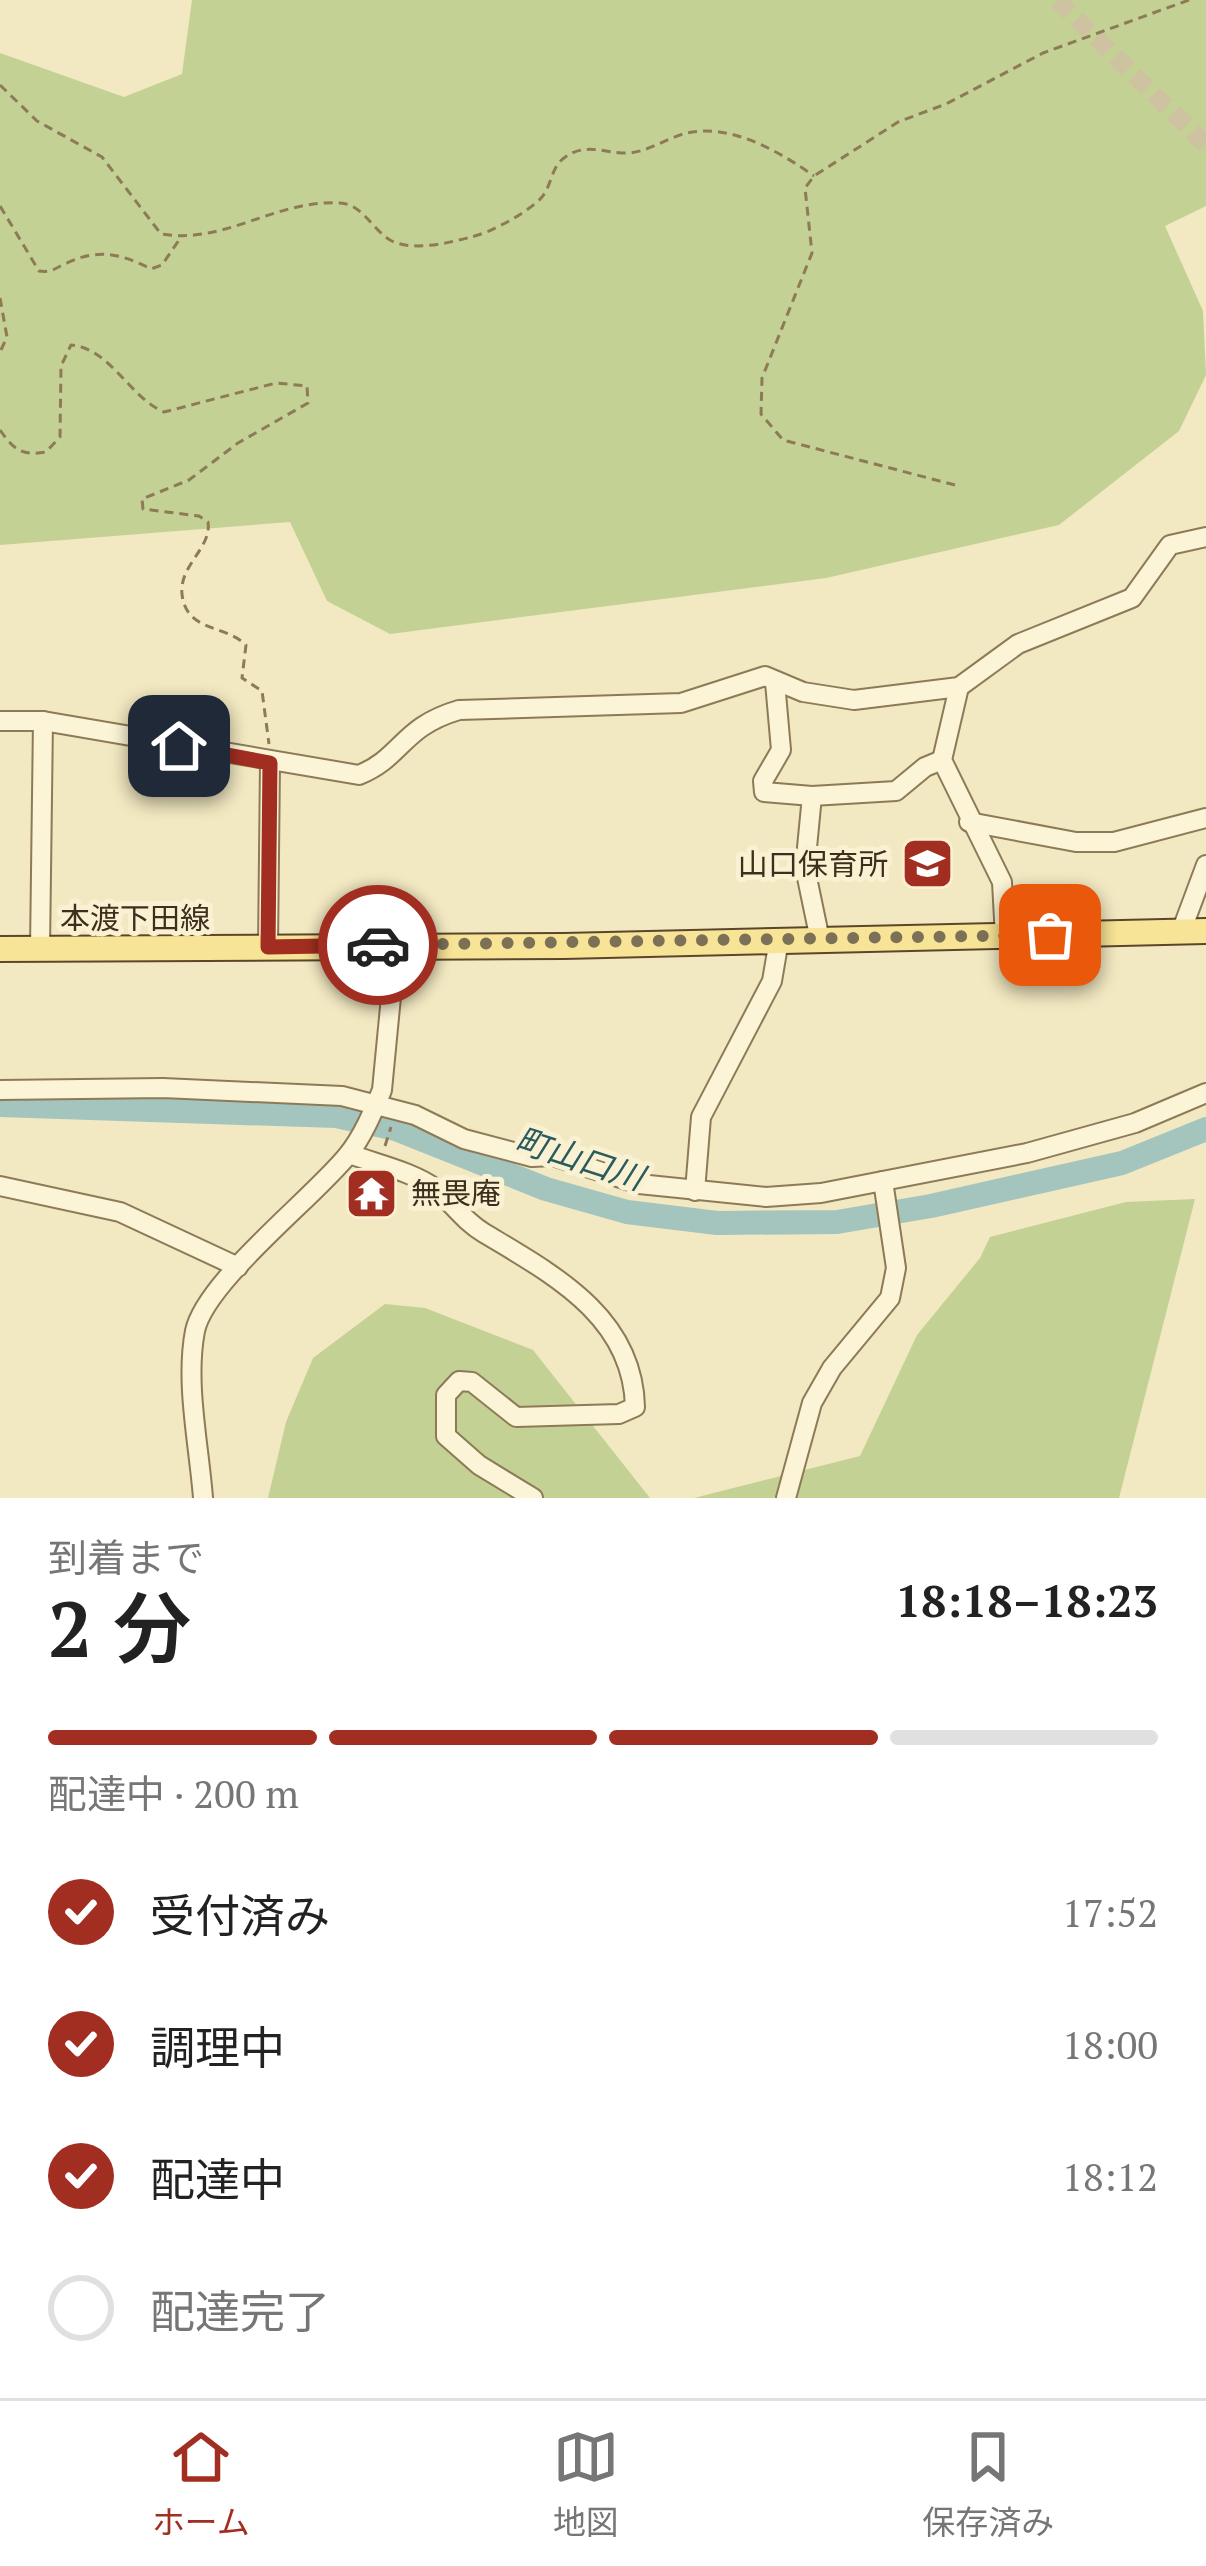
<!DOCTYPE html>
<html lang="ja">
<meta charset="utf-8">
<style>
:root{--surface:#fff;--page:#f2f2f2;--text:#222;--muted:#767676;--line:#e0e0e0;--accent:#a22e21}
body{margin:0;font-family:"PT Serif","Noto Sans JP",serif;background:var(--page);color:var(--text);height:100vh;display:flex;flex-direction:column;font-size:45px;white-space:nowrap}
*{box-sizing:border-box;margin:0}
p{font-size:39px;color:var(--muted)}
.icon{flex:none;width:66px;height:66px;fill:none;stroke:currentColor;stroke-width:2;stroke-linecap:round;stroke-linejoin:round}
.map{position:relative;height:1498px;overflow:hidden}
.panel{display:flex;flex-direction:column;background:var(--surface);flex:1}
.panel>*{flex:none}
.pin{position:absolute;display:grid;place-items:center;width:102px;height:102px;color:#fff;margin:-51px;border-radius:24px;box-shadow:0 6px 18px #0006}
.courier{position:absolute;display:grid;place-items:center;width:120px;height:120px;margin:-60px;border:9px solid #a22e21;border-radius:50%;background:#fff;color:#222;box-shadow:0 3px 15px #0007}
.summary em{font-style:normal;font-weight:600}
.summary div{display:flex;flex-direction:column-reverse}
.summary{display:flex;align-items:center;justify-content:space-between;height:204px;padding:0 48px}
h1{font-size:78px;font-weight:600;line-height:90px}
.bar{display:grid;grid-template-columns:repeat(4,1fr);gap:18px 12px;align-content:center;height:144px;padding:0 48px}
.bar i{height:15px;border-radius:9px;background:var(--line)}
.bar .current{background:var(--accent)}
.bar p{grid-column:span 4}
ol{padding:0 48px;list-style:none}
li{display:flex;align-items:center;gap:36px;height:132px}
li p{margin-inline-start:auto}
li .icon{padding:12px;border-radius:50%;background:var(--accent);color:#fff;stroke-width:4}
li:last-child{color:var(--muted)}
li i{width:66px;height:66px;border:6px solid var(--line);border-radius:50%}
.menu{display:flex;justify-content:space-around;align-items:center;height:168px;border-top:3px solid var(--line);background:var(--surface);font-size:33px;color:var(--muted)}
.menu a{display:grid;justify-items:center;gap:6px}
.menu .current{color:var(--accent)}
.map>svg:first-child{display:block}
.green{fill:#c4d194}
.lines{fill:none;stroke-linecap:round;stroke-linejoin:round}
.river{stroke:#a4c4be;stroke-width:24}
.building{fill:#d3a574;stroke:#8f653a;stroke-width:3}
.minor-tunnel{stroke:#cec3a0;stroke-width:18;stroke-dasharray:18 9;stroke-linecap:butt}
.minor-casing{stroke:#8d7a57;stroke-width:22}
.major-casing{stroke:#5b462c;stroke-width:28}
.path{stroke:#8d7a57;stroke-width:3;stroke-dasharray:9 6;stroke-linecap:butt}
.minor{stroke:#fcf4d6;stroke-width:18}
.major{stroke:#f8e496;stroke-width:24}
.done{stroke:#7c7056;stroke-width:12;stroke-dasharray:0 21.6}
.route{stroke:#a22e21;stroke-width:15}
.labels{text-anchor:middle;dominant-baseline:central;stroke-width:10;stroke-linejoin:round;paint-order:stroke}
.poi-label{font-size:30px;fill:#3c2f1d;stroke:#f9f1d2;text-anchor:end}
.street-label{font-size:30px;fill:#3c2f1d;stroke:#f9f1d2}
.water-label{font-size:33px;font-style:italic;fill:#2a5b5d;stroke:#f9f1d2}
</style>
<div class="map">
<svg width="1206" height="1498" viewBox="0 0 1206 1498">
<rect width="100%" height="100%" fill="#f2e8c1"/>
<g class="green">
<polygon points="192,0 1206,0 1206,206 1165,226 1203,311 1206,375 1179,431 1059,525 826,578 390,634 327,601 290,522 0,545 0,53 124,97 182,74"/>
<polygon points="1195,1199 1119,1498 694,1498 860,1456 917,1335 980,1258 990,1237 1126,1202"/>
<polygon points="385,1304 425,1308 533,1350 650,1498 268,1498 286,1422 313,1358"/>
</g>
<g class="lines">
<polyline class="river" points="0,1105 336,1116 396,1129 546,1189 627,1212 717,1223 837,1222 931,1206 1122,1163 1206,1129"/>
</g>
<polygon class="building" points="355,1179 388,1181 388,1206 355,1206"/>
<g class="lines">
<polyline class="minor-tunnel" points="1057,0 1206,145"/>
<defs>
<g id="minor">
<polyline points="775,682 781,750 763,781 764,792 812,796 805,868 820,940"/>
<polyline points="959,687 942,760 1002,882 1005,937"/>
<path d="M0 721H43L359 775C403 757 401 727 459 710L681 703 765 676 803 692 854 700 959 687 1018 644 1132 598 1170 545 1206 537"/>
<polyline points="812,796 896,791 925,767 942,760"/>
<polyline points="969,822 1076,842 1114,842 1206,818"/>
<polyline points="1181,932 1206,865"/>
<polyline points="268,947 270,763"/>
<polyline points="40,949 43,721"/>
<polyline points="0,1090 163,1088 342,1096 415,1115 464,1139 532,1157 553,1156 639,1184 766,1197 821,1193 1027,1153 1135,1123 1206,1093"/>
<path d="M350 1154C376 1164 414 1172 436 1189 453 1204 464 1221 484 1233 552 1274 633 1316 635 1407L619 1414 516 1417 472 1382 459 1381 446 1395V1436L479 1465 533 1498"/>
<polyline points="0,1186 120,1212 238,1267"/>
<polyline points="695,1191 701,1117 772,981 779,940"/>
<path d="M203 1498C199 1445 185 1383 195 1331 205 1282 312 1199 347 1156 362 1138 373 1112 382 1090L396 945"/>
<polyline points="786,1498 812,1403 832,1368 890,1298 896,1268 883,1181"/>
</g>
<polyline id="major" points="0,949 564,946 1206,931"/>
</defs>
<use href="#minor" class="minor-casing"/>
<use href="#major" class="major-casing"/>
<g class="path">
<path d="M0 85 37 121 102 157 161 234C225 245 276 199 340 203 362 204 372 229 390 240 411 252 448 243 471 237 490 233 529 212 542 197 552 185 551 167 564 158 585 142 603 153 626 153 647 153 666 138 687 133 731 123 780 152 814 176"/>
<path d="M0 206 39 271C52 273 55 268 67 263 98 248 122 254 151 269L162 265 179 240"/>
<polyline points="0,298 7,337 0,352"/>
<path d="M0 430C14 450 22 456 46 452L60 437 61 366 71 345C110 348 130 398 164 412L276 383 307 386 308 403 238 443 189 480 142 499 143 509 199 516 208 522C212 548 179 565 182 594 186 632 224 624 246 645L242 678 262 691 269 744"/>
<polyline points="955,485 783,440 761,414 762,378 812,253 805,188 814,176 898,122 946,104 1043,53 1189,0"/>
<polyline points="385,1146 391,1127"/>
</g>
<use href="#minor" class="minor"/>
<use href="#major" class="major"/>
</g>
<g class="lines">
<polyline class="done" points="378,945 1050,935"/>
<polyline class="route" points="179,746 270,763 268,947 378,945"/>
</g>
<defs>
<symbol id="school-square" viewBox="-11 -11 22 22"><rect x="-9" y="-9" width="18" height="18" rx="4" fill="#a22e21" stroke="#f9f1d2"/><path d="M0-5L7-2L0 1L-7-2ZM-4 1L0 2.5L4 1V4Q0 6-4 4Z" fill="#fff"/></symbol>
<symbol id="temple-square" viewBox="-11 -11 22 22"><rect x="-9" y="-9" width="18" height="18" rx="4" fill="#a22e21" stroke="#f9f1d2"/><path d="M0-6L5-2H3V0L6.5 2.5H4V6H1.5V3h-3V6H-4V2.5H-6.5L-3 0V-2H-5Z" fill="#fff"/></symbol>
</defs>
<g fill-rule="evenodd">
<use href="#school-square" x="898" y="834" width="59" height="59"/>
<use href="#temple-square" x="342" y="1164" width="59" height="59"/>
</g>
<g class="labels">
<g class="poi-label">
<text x="888" y="864">山口保育所</text>
<text x="411" y="1193" text-anchor="start">無畏庵</text>
</g>
<g class="street-label">
<text x="135" y="918">本渡下田線</text>
</g>
<g class="water-label">
<text transform="translate(580 1158) rotate(18)">町山口川</text>
</g>
</g>
</svg>
<div class="pin" style="left:1050px;top:935px;background:#ea580c"><svg class="icon" aria-label="bag" viewBox="0 0 24 24"><path d="M5 8h14l-1 12H6zM9 8a3 3 0 0 1 6 0"/></svg></div>
<div class="pin" style="left:179px;top:746px;background:#1f2937"><svg class="icon" aria-label="home" viewBox="0 0 24 24"><path d="M3 11l9-7 9 7M6 9v11h12V9"/></svg></div>
<div class="courier" style="left:378px;top:945px"><svg class="icon" aria-label="car" viewBox="0 0 24 24"><path d="M5 17H2v-5l4-1 3-4h7l3 4 3 1v5h-3M9 17h6M6 11h13"/><circle cx="7" cy="17" r="2"/><circle cx="17" cy="17" r="2"/></svg></div>
</div>
<section class="panel">
<div class="summary"><div><h1>2 分</h1><p>到着まで</p></div><em>18:18–18:23</em></div>
<div class="bar"><i class="current"></i><i class="current"></i><i class="current"></i><i></i><p>配達中 · 200 m</p></div>
<ol>
<li><svg class="icon" aria-label="check" viewBox="0 0 24 24"><path d="M5 12l5 5 9-10"/></svg>受付済み<p>17:52</p></li>
<li><svg class="icon" aria-label="check" viewBox="0 0 24 24"><path d="M5 12l5 5 9-10"/></svg>調理中<p>18:00</p></li>
<li><svg class="icon" aria-label="check" viewBox="0 0 24 24"><path d="M5 12l5 5 9-10"/></svg>配達中<p>18:12</p></li>
<li><i></i>配達完了</li>
</ol>
</section>
<nav class="menu">
<a class="current"><svg class="icon" aria-label="home" viewBox="0 0 24 24"><path d="M3 11l9-7 9 7M6 9v11h12V9"/></svg>ホーム</a>
<a><svg class="icon" aria-label="map" viewBox="0 0 24 24"><path d="M3 6l6-2 6 2 6-2v14l-6 2-6-2-6 2zM9 4v14M15 6v14"/></svg>地図</a>
<a><svg class="icon" aria-label="saved" viewBox="0 0 24 24"><path d="M7 4h10v16l-5-4-5 4z"/></svg>保存済み</a>
</nav>
